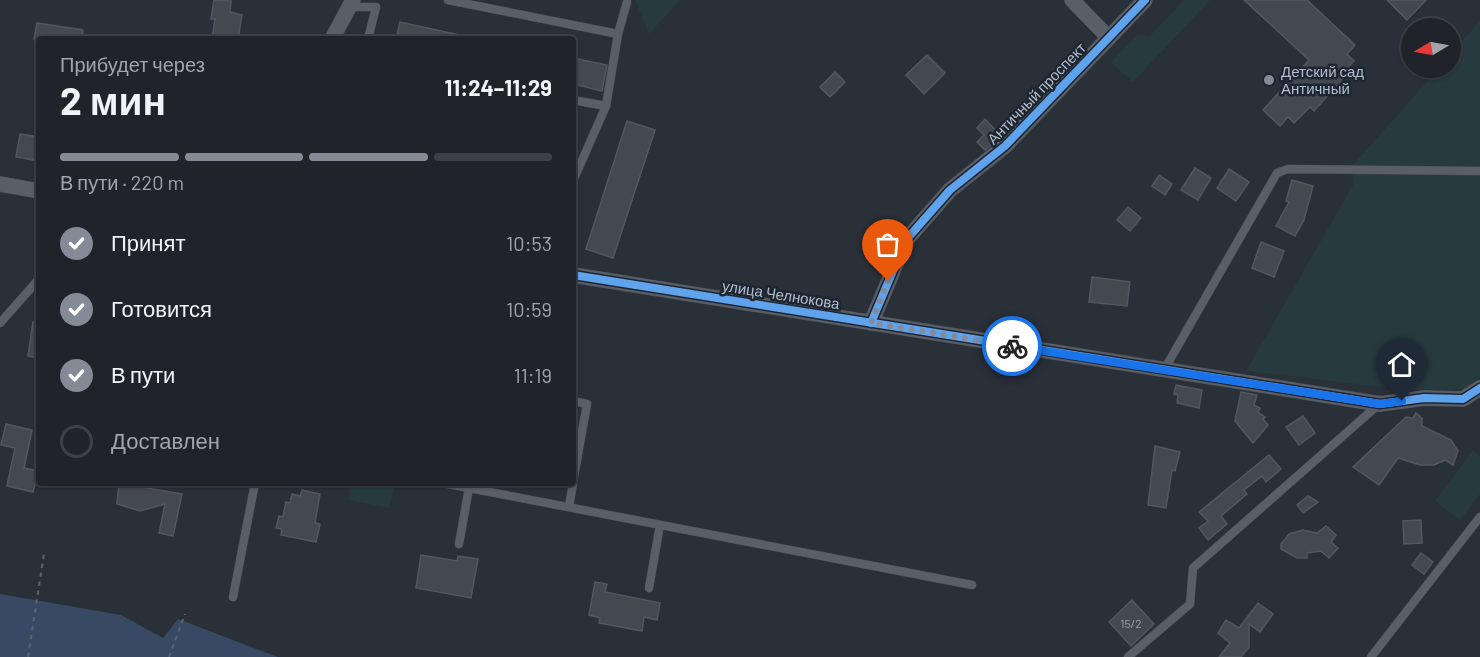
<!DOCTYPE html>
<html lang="ru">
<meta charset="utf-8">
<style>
:root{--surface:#20242a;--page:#282c32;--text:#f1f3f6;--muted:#a2a4a8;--line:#3d4147;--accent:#848b96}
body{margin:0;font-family:Barlow,sans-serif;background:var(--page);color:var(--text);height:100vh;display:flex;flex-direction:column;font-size:22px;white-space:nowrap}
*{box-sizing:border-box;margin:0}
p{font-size:20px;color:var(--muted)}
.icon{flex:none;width:33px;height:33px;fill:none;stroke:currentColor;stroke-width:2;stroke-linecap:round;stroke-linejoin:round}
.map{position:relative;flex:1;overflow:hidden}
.side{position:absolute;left:36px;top:36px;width:540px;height:450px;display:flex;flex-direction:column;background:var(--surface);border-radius:6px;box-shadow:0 2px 4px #0004,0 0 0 2px var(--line)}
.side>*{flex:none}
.needle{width:39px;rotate:260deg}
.fabs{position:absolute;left:1401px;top:18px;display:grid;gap:12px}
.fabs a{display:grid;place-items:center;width:60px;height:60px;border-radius:50%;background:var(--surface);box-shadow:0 2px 4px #0004,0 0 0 2px var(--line);font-size:30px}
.pin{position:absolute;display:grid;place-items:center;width:51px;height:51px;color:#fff;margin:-62px -26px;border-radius:50% 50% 50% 0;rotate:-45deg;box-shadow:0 0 6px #0007}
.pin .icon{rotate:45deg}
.courier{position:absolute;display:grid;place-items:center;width:60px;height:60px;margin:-30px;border:4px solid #1a73e8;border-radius:50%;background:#fff;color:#222;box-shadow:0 2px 8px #0007}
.summary em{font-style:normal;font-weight:700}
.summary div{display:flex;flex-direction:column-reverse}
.summary{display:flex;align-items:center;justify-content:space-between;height:102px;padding:0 24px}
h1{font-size:39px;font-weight:700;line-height:45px}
.bar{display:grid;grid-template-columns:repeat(4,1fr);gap:9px 6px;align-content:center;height:72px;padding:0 24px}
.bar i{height:8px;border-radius:4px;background:var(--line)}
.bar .on{background:var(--accent)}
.bar p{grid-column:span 4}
ol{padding:0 24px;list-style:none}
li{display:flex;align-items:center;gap:18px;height:66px}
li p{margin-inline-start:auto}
li .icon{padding:6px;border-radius:50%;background:var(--accent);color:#fff;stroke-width:4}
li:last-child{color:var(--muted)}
li i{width:33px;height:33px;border:3px solid var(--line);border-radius:50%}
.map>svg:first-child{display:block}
.green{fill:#273a3e}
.water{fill:#384963}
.building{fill:#444950;stroke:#52575f;stroke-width:1.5}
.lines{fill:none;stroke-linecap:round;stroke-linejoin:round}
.lane-casing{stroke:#484c53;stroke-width:9}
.street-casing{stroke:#484c53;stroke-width:16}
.path{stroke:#5d636a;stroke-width:2;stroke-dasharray:4.5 4.5;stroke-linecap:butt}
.lane{stroke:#5a5e66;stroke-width:8}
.street{stroke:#5a5e66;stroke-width:15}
.cycleway-casing{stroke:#1d2633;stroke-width:11}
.cycleway{stroke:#60a3ed;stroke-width:8}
.done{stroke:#848b96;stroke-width:6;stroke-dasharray:0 10.8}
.route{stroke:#1a73e8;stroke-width:8}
.poi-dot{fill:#848b96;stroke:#1d2633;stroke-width:2}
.labels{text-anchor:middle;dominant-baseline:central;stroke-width:5;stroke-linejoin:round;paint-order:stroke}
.number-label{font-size:12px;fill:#989fab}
.poi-label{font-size:15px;fill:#b4bcc9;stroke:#1d2633;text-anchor:start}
.street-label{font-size:15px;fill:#b4bcc9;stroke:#1d2633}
</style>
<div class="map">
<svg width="1480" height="657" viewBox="0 0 1480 657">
<rect width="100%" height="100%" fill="#2a3038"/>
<g class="green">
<polygon points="635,0 680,0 649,34"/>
<polygon points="1184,0 1210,0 1133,82 1112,64 1112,61 1137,35 1150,36"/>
<polygon points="1480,21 1480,379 1464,389 1409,390 1246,371 1354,183 1351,167 1439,68 1450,68 1451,54"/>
<polygon points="1473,450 1480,456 1480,494 1460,520 1435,501"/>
<polygon points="351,483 394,486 390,508 348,500"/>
</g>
<polygon class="water" points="0,594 121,615 163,638 178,619 278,657 0,657"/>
<g class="building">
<polygon points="214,0 231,1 230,12 242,15 238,39 212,39 215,19 211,19"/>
<polygon points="1244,0 1307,0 1355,45 1347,54 1354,61 1339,77 1342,80 1314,111 1310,107 1294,123 1288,117 1280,126 1263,110 1309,60"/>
<polygon points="1387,0 1426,0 1407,20"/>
<polygon points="400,22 460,35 460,39 396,39"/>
<polygon points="37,23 83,30 82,39 34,39"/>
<polygon points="927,55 945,73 924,94 906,75"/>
<polygon points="573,58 607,65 602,91 573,84"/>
<polygon points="835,72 845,82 830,97 820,87"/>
<polygon points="985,119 1001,136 985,150 977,142 984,135 977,128"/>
<polygon points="627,121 655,130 613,258 586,249"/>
<polygon points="20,134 39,137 39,161 16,157"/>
<polygon points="1195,168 1211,178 1198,200 1181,190"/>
<polygon points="1229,169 1249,182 1236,201 1217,188"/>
<polygon points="1159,175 1172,184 1165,195 1152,186"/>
<polygon points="1292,180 1313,186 1304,220 1295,236 1276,226 1289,202 1286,201"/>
<polygon points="1128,207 1141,218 1130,231 1117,220"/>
<polygon points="1261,242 1284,251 1274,277 1252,268"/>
<polygon points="1092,277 1130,282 1127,306 1089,302"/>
<polygon points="33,322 39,322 39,358 28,356"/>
<polygon points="1176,385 1202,390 1199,408 1177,403 1178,395 1174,394"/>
<polygon points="1241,392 1257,395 1254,405 1260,408 1258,412 1265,417 1263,419 1268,425 1253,443 1235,421"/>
<polygon points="1416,413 1422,418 1422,426 1451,440 1458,451 1453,465 1445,460 1434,465 1420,465 1398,458 1379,485 1353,467 1406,417 1413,418"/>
<polygon points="1303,416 1315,433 1299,445 1286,427"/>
<polygon points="6,424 32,430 24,468 38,471 33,492 7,486 15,448 1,445"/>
<polygon points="1155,446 1180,452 1175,471 1172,470 1166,508 1148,505"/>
<polygon points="1269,455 1281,469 1266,482 1262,476 1244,490 1247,494 1221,516 1227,524 1208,540 1199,528 1208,521 1199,512"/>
<polygon points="119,483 182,494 173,536 159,533 165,504 140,511 117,504"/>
<polygon points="302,490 320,494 315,523 320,524 316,542 281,535 282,529 276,528 279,516 283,517 286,502 290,503 292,494 300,496"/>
<polygon points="1308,496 1318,502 1303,513 1297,505"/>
<polygon points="1421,520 1422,543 1404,544 1403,521"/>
<polygon points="1326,526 1336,535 1331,542 1338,548 1329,558 1321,551 1307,553 1307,558 1297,558 1281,549 1281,544 1289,534 1303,530 1317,533"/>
<polygon points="1421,553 1433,562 1424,574 1412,565"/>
<polygon points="421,555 457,561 458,556 478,559 471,598 416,588"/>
<polygon points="595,582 607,584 605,592 660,603 657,620 644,617 642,631 599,623 600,618 589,615"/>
<polygon points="1132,600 1154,624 1131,646 1109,622"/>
<polygon points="1258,603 1273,614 1260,632 1249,624 1249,647 1241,657 1219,657 1230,643 1218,633 1226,620 1239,628"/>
</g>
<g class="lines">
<defs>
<g id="lane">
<polyline points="448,0 618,34"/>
<polyline points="350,7 376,7 368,39"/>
<polyline points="573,100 606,106 573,181"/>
<polyline points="606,106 618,34 627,2"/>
<polyline points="0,323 39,279"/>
<polyline points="1164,370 1277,173 1288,169 1480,171"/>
<polyline points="573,401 587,404 573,482"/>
<polyline points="443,483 972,585"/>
<polyline points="569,507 573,483"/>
<polyline points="459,544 469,488"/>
<polyline points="649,588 660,525"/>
<polyline points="233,597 255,483"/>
<polyline points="1128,657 1190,604 1193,568 1378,405"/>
<polyline points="1371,657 1480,517"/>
</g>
<g id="street">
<polyline points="1072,0 1108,37"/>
<polyline points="332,39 353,0"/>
<polyline points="0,184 39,191"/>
<polyline points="573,275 1380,404 1424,398 1463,399 1480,388"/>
<polyline points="871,323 906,240 950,190 1005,146 1145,0"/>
</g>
</defs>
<use href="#lane" class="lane-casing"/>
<use href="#street" class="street-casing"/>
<g class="path">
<polyline points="28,657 44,554"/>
<polyline points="169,657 185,614"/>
</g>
<use href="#lane" class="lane"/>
<use href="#street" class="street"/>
<defs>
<g id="cycleway">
<polyline points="573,275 1380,404 1424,398 1463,399 1480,388"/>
<polyline points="871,323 906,240 950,190 1005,146 1145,0"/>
</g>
</defs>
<use href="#cycleway" class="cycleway-casing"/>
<use href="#cycleway" class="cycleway"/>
</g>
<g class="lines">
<polyline class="done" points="888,281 871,323 1012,346"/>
<polyline class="route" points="1012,346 1380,404 1402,401"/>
</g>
<circle class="poi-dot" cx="1269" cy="80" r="6"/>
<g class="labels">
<g class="number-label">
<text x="1131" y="623">15/2</text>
</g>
<g class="poi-label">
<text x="1281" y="71">Детский сад<tspan x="1281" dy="17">Античный</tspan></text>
</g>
<g class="street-label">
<text transform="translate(1036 93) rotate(-46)">Античный проспект</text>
<text transform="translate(781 294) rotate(9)">улица Челнокова</text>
</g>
</g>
</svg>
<div class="fabs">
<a><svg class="needle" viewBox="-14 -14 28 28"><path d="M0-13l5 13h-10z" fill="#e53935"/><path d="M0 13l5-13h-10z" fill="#a2a4a8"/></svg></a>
</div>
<div class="pin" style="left:888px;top:281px;background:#ea580c"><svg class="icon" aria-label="bag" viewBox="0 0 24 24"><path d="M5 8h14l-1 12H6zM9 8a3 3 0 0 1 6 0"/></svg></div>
<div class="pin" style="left:1402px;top:401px;background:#1f2937"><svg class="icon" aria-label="home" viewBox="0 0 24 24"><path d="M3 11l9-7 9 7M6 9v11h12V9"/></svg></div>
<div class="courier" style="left:1012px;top:346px"><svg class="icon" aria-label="bike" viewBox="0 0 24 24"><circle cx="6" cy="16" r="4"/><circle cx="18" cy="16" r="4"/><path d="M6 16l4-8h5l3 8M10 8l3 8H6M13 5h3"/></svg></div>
<section class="side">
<div class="summary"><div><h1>2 мин</h1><p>Прибудет через</p></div><em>11:24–11:29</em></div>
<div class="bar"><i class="on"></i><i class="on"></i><i class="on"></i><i></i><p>В пути · 220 m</p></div>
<ol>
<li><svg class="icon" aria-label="check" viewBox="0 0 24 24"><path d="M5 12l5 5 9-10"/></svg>Принят<p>10:53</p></li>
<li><svg class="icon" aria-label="check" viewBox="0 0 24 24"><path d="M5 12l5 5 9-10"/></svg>Готовится<p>10:59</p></li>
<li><svg class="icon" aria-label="check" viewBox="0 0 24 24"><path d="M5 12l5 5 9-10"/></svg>В пути<p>11:19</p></li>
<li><i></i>Доставлен</li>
</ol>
</section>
</div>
